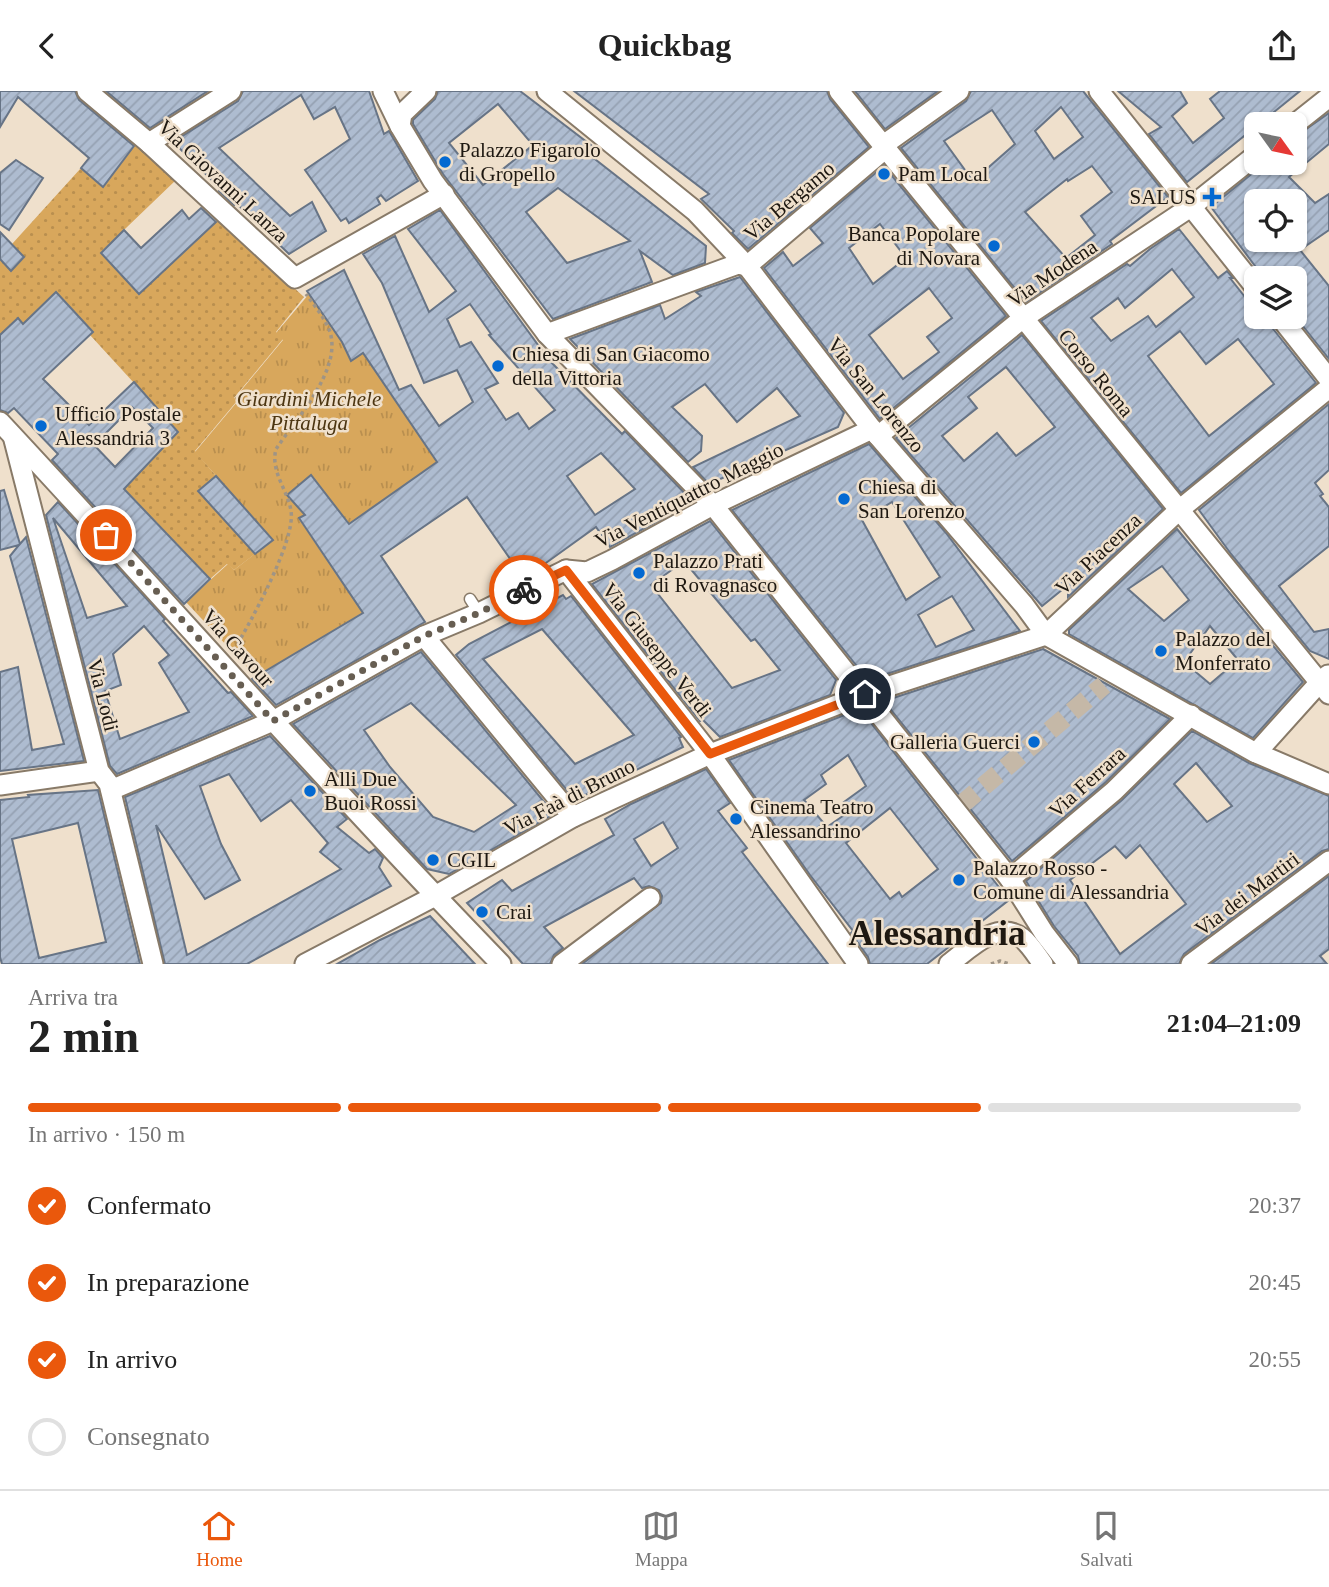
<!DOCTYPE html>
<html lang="it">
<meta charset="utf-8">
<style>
:root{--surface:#fff;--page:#f6f6f6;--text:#222;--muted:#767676;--line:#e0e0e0;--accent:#ea580c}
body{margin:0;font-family:"Times New Roman",serif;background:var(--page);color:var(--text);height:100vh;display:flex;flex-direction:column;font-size:26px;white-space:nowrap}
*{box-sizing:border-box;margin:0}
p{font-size:23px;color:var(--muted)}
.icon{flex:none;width:38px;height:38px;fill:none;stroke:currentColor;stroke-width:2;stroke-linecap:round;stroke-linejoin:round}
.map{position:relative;height:873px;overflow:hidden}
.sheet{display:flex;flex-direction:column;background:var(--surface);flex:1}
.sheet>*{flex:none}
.needle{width:46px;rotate:123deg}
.buttons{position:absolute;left:1244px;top:21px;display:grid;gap:14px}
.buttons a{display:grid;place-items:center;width:63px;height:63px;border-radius:10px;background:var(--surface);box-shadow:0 2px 5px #0004;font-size:35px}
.pin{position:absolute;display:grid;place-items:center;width:60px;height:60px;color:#fff;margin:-30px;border:4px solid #fff;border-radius:50%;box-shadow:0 2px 7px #0007}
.courier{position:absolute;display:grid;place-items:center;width:70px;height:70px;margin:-35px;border:5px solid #ea580c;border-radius:50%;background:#fff;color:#222;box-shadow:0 2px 9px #0007}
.overview em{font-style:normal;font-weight:800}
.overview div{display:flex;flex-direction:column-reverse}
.overview{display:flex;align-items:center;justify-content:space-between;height:119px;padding:0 28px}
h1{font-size:46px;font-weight:800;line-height:52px}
.bar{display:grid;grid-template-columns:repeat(4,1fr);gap:10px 7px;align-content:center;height:84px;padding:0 28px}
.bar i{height:9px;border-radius:5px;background:var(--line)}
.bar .selected{background:var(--accent)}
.bar p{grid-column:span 4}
ol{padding:0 28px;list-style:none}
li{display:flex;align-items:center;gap:21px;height:77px}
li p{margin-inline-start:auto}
li .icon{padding:7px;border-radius:50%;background:var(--accent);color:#fff;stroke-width:4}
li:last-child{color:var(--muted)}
li i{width:38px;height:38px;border:4px solid var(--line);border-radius:50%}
header{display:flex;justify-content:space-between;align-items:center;height:91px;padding:0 28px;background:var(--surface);font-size:32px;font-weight:800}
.tabs{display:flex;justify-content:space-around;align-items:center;height:98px;border-top:2px solid var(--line);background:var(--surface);font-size:19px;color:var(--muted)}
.tabs a{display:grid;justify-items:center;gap:4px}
.tabs .selected{color:var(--accent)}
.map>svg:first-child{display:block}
.park{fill:url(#park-tufts)}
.garden{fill:url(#garden-dots)}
.building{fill:url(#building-hatch);stroke:#677486;stroke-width:2;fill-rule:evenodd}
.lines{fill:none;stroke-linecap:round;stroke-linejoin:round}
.street-tunnel{stroke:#c5b8a7;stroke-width:19;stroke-dasharray:19 10;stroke-linecap:butt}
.lane-casing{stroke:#887a68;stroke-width:13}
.street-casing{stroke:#887a68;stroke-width:23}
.path{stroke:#9f9485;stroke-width:3.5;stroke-dasharray:3.5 3.5;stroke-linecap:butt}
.lane{stroke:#fff;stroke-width:10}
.street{stroke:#fff;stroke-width:19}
.done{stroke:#675e52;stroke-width:7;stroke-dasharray:0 12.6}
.route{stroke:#ea580c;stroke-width:9}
.poi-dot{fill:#0469d1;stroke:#efe0cc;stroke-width:2.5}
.labels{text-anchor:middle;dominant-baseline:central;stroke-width:5;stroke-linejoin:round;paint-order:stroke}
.poi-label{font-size:21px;fill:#1e1811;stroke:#efe0cc;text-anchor:start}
.street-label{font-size:21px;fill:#1e1811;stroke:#efe0cc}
.park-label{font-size:21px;font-style:italic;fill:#4c3511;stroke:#efe0cc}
.town-label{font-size:35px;font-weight:bold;fill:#1e1811;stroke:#efe0cc}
</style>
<header><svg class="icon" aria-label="back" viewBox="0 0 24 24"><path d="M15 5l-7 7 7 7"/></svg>Quickbag<svg class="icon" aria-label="share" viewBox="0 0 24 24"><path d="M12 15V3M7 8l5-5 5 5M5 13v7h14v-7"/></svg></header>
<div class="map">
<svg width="1329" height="873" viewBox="0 0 1329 873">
<defs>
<pattern id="park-tufts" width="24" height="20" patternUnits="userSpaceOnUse" patternTransform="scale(1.75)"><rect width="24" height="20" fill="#d8a75c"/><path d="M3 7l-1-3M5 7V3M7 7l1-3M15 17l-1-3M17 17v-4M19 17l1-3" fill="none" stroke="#b98f4f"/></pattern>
<pattern id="garden-dots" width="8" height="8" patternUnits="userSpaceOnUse" patternTransform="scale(1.75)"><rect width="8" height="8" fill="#d8a75c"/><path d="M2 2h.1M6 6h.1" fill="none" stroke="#b98f4f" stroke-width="1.8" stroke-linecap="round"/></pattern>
<pattern id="building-hatch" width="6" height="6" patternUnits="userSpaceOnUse" patternTransform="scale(1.75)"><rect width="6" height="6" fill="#aebcd0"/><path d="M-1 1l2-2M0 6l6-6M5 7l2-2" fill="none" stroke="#95a1b2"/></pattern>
</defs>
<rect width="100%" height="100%" fill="#efe0cc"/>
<polygon class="park" points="309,203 342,251 350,269 363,262 437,371 349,433 311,384 287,404 305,424 299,428 363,522 256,586 186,511 228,473 234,479 273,449 195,361 237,311 234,308 283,249 276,242"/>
<polygon class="garden" points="136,53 176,89 101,161 139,202 219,128 304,206 276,241 283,248 234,307 237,310 195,360 216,385 199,400 255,463 234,479 227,473 210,488 124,398 178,340 90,244 93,241 56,201 23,233 17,227 0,244 0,168 11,179 24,167 12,153 81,77 103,96"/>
<g class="building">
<polygon points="0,0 75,0 79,9 134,55 103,96 81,77 89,67 18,6 0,36"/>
<polygon points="106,0 208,0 150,37"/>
<polygon points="243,0 369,0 384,43 389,40 418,90 386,110 381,104 377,107 380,113 349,132 346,127 341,130 305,79 350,48 335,16 314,28 301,4 219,57 290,125 312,111 326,140 289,163 236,112 234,114 219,100 221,98 173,51 238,10"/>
<path d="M438 0H520L596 58 591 65 706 155 705 172 673 184 640 160 652 191 553 228 443 83 413 33V29L435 8ZM498 13 533 54 483 94 449 52ZM558 97 630 150 567 172 526 121Z"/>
<polygon points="574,0 827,0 830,8 869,56 748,158 732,142 734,140 701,108 709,103"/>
<polygon points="855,0 938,0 885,38"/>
<path d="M971 0H1083L1168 106 1110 150 1112 153 1026 211 901 57 966 10ZM1061 16 1083 46 1054 68 1035 40ZM992 19 1015 53 973 90 944 50ZM1092 75 1112 101 1081 125 1095 144 1066 167 1025 121 1067 88 1068 90Z"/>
<polygon points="1118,0 1180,0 1187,12 1172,25 1193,52 1224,27 1210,8 1220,0 1300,0 1187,91 1149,43 1161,36"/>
<path d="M1329 22V53L1289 86 1315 112 1329 103V139L1300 159 1329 195V268L1295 225V187H1264L1211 116 1265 72H1295V46ZM1256 110H1295V149H1256Z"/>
<polygon points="16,69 43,87 9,139 0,133 0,82"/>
<path d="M884 75 1006 225 880 328 764 177 783 161 793 175 823 152 810 137ZM880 133 906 167 873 193 849 157ZM929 197 952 227 927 246 939 261 903 288 869 244Z"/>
<polygon points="201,117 216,131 139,203 101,162 124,139 141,157 182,119 189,128"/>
<path d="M440 119 549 269 622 343 625 340 693 411 610 456 596 436 532 482 528 484 527 482 505 495 497 484 513 472 467 406 381 465 425 531 276 614 252 588 363 522 299 427 305 424 287 404 311 384 349 433 437 371 363 262 351 270 342 251 307 200 344 179 399 299 411 294 439 335 473 311 457 279 424 292 382 192 363 163 395 145 429 221 456 200 408 138ZM470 213 491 243 489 244 555 319 529 338 518 322 506 329 485 298 498 292 471 251 460 256 447 228ZM601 362 635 398 595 424 567 385Z"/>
<path d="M1179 138 1218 187 1227 180 1233 187H1230L1256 220V226H1268L1270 234 1316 292 1181 402 1041 230 1127 173 1130 175 1150 158ZM1172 178 1194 206 1156 236 1148 225 1111 250 1091 227 1118 207 1125 217ZM1180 240 1206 273 1238 248 1274 293 1209 345 1148 265Z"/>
<polygon points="0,141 24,166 11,180 0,168"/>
<polygon points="740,186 844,322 838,336 709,393 693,376 800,325 777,297 737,331 705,293 672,316 702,345 701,360 688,371 570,248 660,214 665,228 701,205 696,201"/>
<path d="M56 201 93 241 43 288 89 334 134 291 178 341 124 398 210 488 184 513 52 369 58 363 14 317 8 322 0 319V244L18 227 23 233ZM132 316 153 337 115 376 94 354Z"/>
<path d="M1022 244 1163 418 1068 506V494L1042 515 896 347ZM1006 276 1055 336 1016 365 997 342 964 370 942 345 977 317 968 306Z"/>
<polygon points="1329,313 1329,379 1315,392 1323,403 1320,405 1329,416 1329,455 1279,495 1314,541 1329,538 1329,568 1310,560 1231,463 1199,419"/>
<path d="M869 353 946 442 1020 540 868 589 732 419ZM892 411 940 486 906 509 862 429ZM952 505 974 539 936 556 918 524Z"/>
<polygon points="216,385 273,449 255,463 198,400"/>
<polygon points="4,399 20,453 26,446 84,670 0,680 0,581 18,576 32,659 64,653 10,465 19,454 0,459 0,400"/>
<path d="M58 411 165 528 163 530 228 602 231 601 253 625 117 683 110 675 46 424ZM53 427 127 515 87 527ZM144 535 169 564 159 572 189 621 120 648 105 600 121 594 113 563Z"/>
<path d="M710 430 836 589 830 604 720 646 702 628 700 630 592 493ZM684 470 751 550 755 548 780 579 732 597 651 494Z"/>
<path d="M1177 438 1303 591 1253 647 1069 543V539ZM1162 475 1189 509 1164 530 1128 498ZM1210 535 1238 569 1210 593 1184 571Z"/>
<path d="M563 504 566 508 571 505 681 646 679 647 683 656 575 709 456 564 469 553ZM542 538 634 644 575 673 483 568Z"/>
<polygon points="1043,558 1170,628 1106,691 1012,770 884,610"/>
<path d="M421 561 554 723 449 783 427 778 293 633ZM411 612 516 714 474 741 433 726 390 676 364 639Z"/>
<path d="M860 618 1009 809 927 873H870L868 866 851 842 853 840 810 784 729 669ZM848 664 866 695 844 711 850 720 827 736 804 709 826 693 821 684ZM890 717 938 778 902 806 899 801 890 808 846 752Z"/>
<path d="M1192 640 1249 672 1329 705V758L1322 760 1184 863 1179 873H1080L1078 865 1054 835 1026 790 1122 709ZM1196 672 1232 715 1207 731 1174 693ZM1140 754 1186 813 1120 863 1070 789 1115 755 1126 767Z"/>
<path d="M270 645 347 728 337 736 369 762 375 758 383 767 379 776 391 795 247 873H165L125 706ZM229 683 261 730 291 709 328 752 320 761 341 778 187 864 156 734 205 808 240 789 221 753 200 695Z"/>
<path d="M706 678 730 712 718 720 747 757 742 761 828 873H582L661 812 662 805 659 799 649 795 642 797 634 787 544 836 563 857 554 864 550 873H523L467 812 502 789 512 800 614 744 605 728 631 713ZM663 731 678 757 651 775 634 748Z"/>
<path d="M98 699 140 873H2L0 866V709L29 706 28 704ZM78 732 106 851 39 867 12 748Z"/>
<polygon points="1329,785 1329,858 1320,865 1327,873 1211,873"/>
<polygon points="430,825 475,873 337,873 380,849"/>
</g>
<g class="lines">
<polyline class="street-tunnel" points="961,714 1104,594"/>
<defs>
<polyline id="lane" points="470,508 479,522"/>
<g id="street">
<polyline points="87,0 149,52 295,187 444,103"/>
<polyline points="383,0 400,35 433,90 547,243 713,414 1010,788 1044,842 1068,873"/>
<polyline points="547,0 695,120 747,175 872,338 1024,514 1046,544 1254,661 1329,693"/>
<polyline points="839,0 1329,603"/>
<polyline points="1099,0 1256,197"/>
<polyline points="1295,33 1329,6"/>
<polyline points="400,35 402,23 426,0"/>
<polyline points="149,52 231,0"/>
<polyline points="1280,226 1329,288"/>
<polyline points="547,243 724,178 738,173 747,175 886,57 889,50 959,0"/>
<path d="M0 331C168 511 329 696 501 873"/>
<polyline points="878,345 1022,228 1192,115 1256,64"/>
<polyline points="14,349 99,680 109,693 153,873"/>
<polyline points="566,479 710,663 858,873"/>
<polyline points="424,545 573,726"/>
<polyline points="1256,662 1320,591 1328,584"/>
<polyline points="0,694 99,680"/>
<polyline points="111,699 273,630 424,545 479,522 566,479 587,481 612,469 713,414 872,338"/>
<polyline points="1010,788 1114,700 1191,624"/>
<polyline points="305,873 435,805 573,726 710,663 865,603 1046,544 1179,419 1329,297"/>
<polyline points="562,873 650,807"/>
<path d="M949 873C968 859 996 828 1022 847 1030 853 1037 865 1043 873"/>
<polyline points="1191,873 1329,770"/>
</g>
</defs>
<use href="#lane" class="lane-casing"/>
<use href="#street" class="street-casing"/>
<g class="path">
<path d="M234 559C250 532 296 449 291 420 288 399 270 381 276 358 296 328 342 279 330 241 325 227 314 214 306 203"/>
<polyline points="991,873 1000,870 1009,873"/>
</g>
<use href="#lane" class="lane"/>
<use href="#street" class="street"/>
</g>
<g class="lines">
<polyline class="done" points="106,444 273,630 424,545 479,522 524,499"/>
<polyline class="route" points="524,499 566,479 710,663 865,603"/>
</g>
<g class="poi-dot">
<circle cx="445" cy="71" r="7"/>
<circle cx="884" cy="83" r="7"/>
<path d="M1208.5 95.5h7v7h7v7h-7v7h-7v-7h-7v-7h7z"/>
<circle cx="994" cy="155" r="7"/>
<circle cx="498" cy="275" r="7"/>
<circle cx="41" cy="335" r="7"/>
<circle cx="844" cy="408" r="7"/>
<circle cx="639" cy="482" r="7"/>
<circle cx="1161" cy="560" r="7"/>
<circle cx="1034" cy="651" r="7"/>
<circle cx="310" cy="700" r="7"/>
<circle cx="736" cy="728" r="7"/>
<circle cx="433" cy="769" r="7"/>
<circle cx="959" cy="789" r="7"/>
<circle cx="482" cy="821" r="7"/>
</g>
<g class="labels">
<g class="poi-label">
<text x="459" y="59">Palazzo Figarolo<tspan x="459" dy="24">di Gropello</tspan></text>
<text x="898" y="83">Pam Local</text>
<text x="1196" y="106" text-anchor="end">SALUS</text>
<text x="980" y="143" text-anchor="end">Banca Popolare<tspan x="980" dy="24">di Novara</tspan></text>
<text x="512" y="263">Chiesa di San Giacomo<tspan x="512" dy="24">della Vittoria</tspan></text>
<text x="55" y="323">Ufficio Postale<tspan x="55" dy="24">Alessandria 3</tspan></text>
<text x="858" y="396">Chiesa di<tspan x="858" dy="24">San Lorenzo</tspan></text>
<text x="653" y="470">Palazzo Prati<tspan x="653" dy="24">di Rovagnasco</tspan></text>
<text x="1175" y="548">Palazzo del<tspan x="1175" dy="24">Monferrato</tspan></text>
<text x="1020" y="651" text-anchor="end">Galleria Guerci</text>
<text x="324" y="688">Alli Due<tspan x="324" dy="24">Buoi Rossi</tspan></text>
<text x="750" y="716">Cinema Teatro<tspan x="750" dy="24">Alessandrino</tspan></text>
<text x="447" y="769">CGIL</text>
<text x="973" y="777">Palazzo Rosso -<tspan x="973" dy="24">Comune di Alessandria</tspan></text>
<text x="496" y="821">Crai</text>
</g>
<g class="street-label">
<text transform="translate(223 90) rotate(43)">Via Giovanni Lanza</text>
<text transform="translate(789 110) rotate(-40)">Via Bergamo</text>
<text transform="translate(1052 182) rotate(-34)">Via Modena</text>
<text transform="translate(1096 282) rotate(51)">Corso Roma</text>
<text transform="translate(876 304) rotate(51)">Via San Lorenzo</text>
<text transform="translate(689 404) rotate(-27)">Via Ventiquattro Maggio</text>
<text transform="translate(1098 463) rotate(-43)">Via Piacenza</text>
<text transform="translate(238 557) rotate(48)">Via Cavour</text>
<text transform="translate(657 559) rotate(52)">Via Giuseppe Verdi</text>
<text transform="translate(103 604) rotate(76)">Via Lodi</text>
<text transform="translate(1087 691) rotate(-42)">Via Ferrara</text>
<text transform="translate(569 706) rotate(-27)">Via Faà di Bruno</text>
<text transform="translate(1247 803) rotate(-37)">Via dei Martiri</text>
</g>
<g class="park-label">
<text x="309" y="308">Giardini Michele<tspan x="309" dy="24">Pittaluga</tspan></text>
</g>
<g class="town-label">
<text x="937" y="842">Alessandria</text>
</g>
</g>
</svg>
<div class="buttons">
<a><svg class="needle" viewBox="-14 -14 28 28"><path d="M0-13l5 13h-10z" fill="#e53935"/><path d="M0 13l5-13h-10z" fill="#767676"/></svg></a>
<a><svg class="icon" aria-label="locate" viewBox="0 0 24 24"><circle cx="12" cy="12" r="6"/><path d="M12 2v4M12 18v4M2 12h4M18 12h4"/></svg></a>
<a><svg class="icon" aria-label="layers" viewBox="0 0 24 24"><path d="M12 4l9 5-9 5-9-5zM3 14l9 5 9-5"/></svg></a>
</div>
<div class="pin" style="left:106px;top:444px;background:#ea580c"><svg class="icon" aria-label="bag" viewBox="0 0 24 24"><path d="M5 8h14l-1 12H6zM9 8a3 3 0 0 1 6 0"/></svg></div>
<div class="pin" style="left:865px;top:603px;background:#1f2937"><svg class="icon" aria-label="home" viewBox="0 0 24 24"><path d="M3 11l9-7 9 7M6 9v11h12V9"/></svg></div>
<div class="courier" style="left:524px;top:499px"><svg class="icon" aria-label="bike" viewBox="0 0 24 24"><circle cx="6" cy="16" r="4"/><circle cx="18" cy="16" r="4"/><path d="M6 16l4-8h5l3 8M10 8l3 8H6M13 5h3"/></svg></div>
</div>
<section class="sheet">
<div class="overview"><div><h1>2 min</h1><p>Arriva tra</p></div><em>21:04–21:09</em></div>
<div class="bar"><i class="selected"></i><i class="selected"></i><i class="selected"></i><i></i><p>In arrivo · 150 m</p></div>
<ol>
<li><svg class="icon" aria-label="check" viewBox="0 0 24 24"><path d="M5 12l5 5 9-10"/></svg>Confermato<p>20:37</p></li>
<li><svg class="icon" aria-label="check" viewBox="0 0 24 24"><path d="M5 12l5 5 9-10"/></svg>In preparazione<p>20:45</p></li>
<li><svg class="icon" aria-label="check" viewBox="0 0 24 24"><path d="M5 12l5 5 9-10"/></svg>In arrivo<p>20:55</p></li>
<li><i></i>Consegnato</li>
</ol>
</section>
<nav class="tabs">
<a class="selected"><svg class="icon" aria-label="home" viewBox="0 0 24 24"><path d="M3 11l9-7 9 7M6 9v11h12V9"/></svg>Home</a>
<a><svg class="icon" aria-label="map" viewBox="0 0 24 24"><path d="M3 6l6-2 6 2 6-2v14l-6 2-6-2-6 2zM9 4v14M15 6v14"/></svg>Mappa</a>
<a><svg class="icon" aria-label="saved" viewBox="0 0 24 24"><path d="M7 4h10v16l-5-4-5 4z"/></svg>Salvati</a>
</nav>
